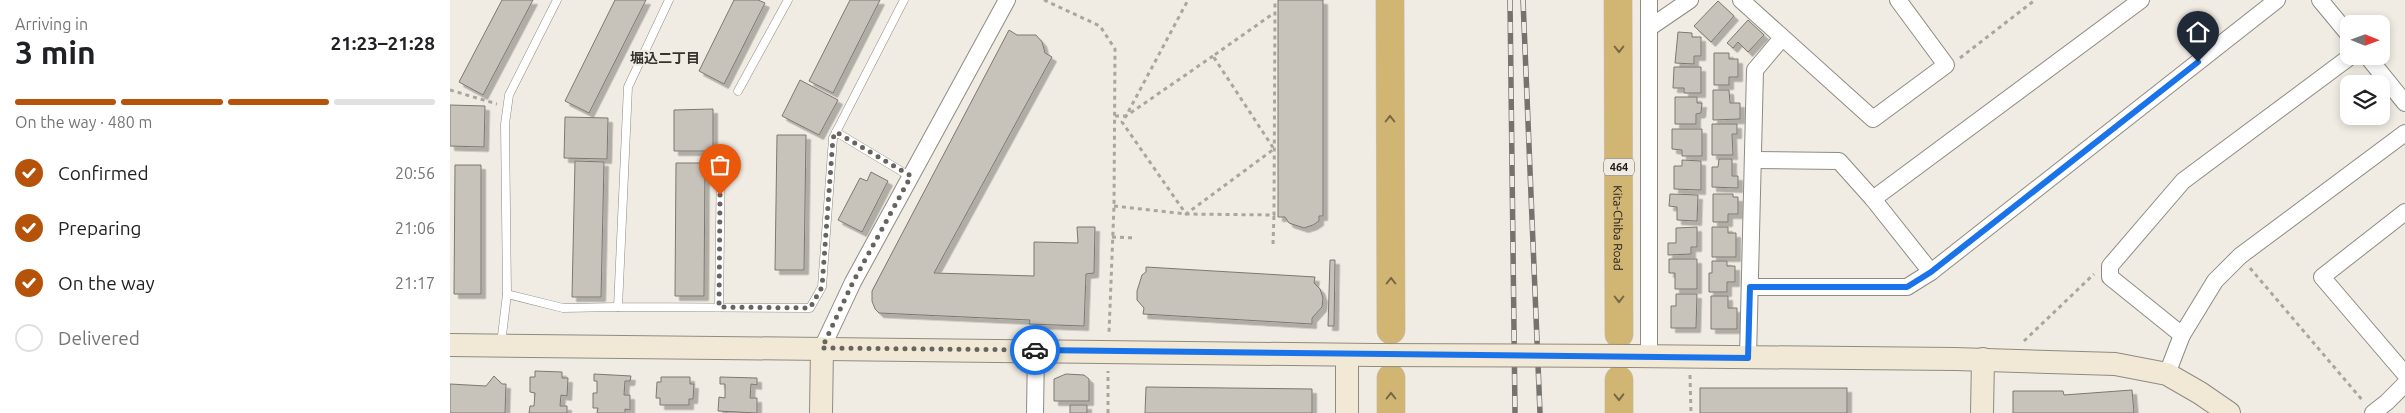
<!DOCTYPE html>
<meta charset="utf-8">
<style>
:root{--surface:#fff;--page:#f6f6f6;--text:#202124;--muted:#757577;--line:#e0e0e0;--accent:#b45309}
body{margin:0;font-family:Ubuntu,"Noto Sans JP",sans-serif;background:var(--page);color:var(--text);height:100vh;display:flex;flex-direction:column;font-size:19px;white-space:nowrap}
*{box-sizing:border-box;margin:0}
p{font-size:16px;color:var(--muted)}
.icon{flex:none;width:28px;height:28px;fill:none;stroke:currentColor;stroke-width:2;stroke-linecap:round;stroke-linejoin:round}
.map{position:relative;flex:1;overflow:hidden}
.panel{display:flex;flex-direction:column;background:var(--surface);width:450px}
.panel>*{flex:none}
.needle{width:32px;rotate:91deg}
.buttons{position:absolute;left:1890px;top:15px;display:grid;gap:10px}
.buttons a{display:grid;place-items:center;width:50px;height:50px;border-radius:10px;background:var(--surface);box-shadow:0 2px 8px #0003;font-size:25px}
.pin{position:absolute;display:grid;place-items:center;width:42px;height:42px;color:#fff;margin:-51px -21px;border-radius:50% 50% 50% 0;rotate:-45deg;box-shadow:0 0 5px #0007}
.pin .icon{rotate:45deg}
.courier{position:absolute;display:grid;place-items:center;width:50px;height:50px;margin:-25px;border:4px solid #1a73e8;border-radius:50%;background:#fff;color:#222;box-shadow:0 1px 6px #0007}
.overview em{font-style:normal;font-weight:700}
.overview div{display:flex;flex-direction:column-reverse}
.overview{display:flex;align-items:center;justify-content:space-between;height:85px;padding:0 15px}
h1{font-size:32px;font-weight:700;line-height:38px}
.bar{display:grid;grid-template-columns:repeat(4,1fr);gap:8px 5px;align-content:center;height:60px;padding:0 15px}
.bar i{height:6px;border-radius:4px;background:var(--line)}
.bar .selected{background:var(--accent)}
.bar p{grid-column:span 4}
ol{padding:0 15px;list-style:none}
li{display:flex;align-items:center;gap:15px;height:55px}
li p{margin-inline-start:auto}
li .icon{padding:5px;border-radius:50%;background:var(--accent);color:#fff;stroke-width:4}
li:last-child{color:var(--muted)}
li i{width:28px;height:28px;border:2px solid var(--line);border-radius:50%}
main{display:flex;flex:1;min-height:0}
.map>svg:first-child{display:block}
.building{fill:#c7c3ba;stroke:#7c7870;filter:url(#shadow)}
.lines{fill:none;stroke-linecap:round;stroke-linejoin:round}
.lane-casing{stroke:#8e8b82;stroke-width:9}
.street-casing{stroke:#8e8b82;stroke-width:18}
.secondary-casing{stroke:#8e8b82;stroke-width:24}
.highway-casing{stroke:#c9c8c8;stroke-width:29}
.path{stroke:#a9a69f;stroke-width:3;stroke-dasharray:4 4;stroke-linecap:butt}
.lane{stroke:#fff;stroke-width:8}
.street{stroke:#fff;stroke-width:16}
.secondary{stroke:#f1e9d5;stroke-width:22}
.highway{stroke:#d0b573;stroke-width:28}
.rail-casing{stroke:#76736e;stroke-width:5.5}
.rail{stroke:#f0ece3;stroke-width:4;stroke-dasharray:11;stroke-linecap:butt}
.secondary-bridge-casing{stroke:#8e8b82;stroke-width:24;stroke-linecap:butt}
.secondary-bridge{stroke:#f1e9d5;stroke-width:22}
.oneway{stroke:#766846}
.done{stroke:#67645f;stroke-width:5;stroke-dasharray:0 9}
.route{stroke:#1a73e8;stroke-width:6}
.labels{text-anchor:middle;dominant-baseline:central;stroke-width:4;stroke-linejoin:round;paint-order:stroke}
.shield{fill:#f0ece3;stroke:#5c5a55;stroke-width:1}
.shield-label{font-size:11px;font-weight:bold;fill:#1d1b18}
.street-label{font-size:12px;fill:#1d1b18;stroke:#f0ece3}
.neighbourhood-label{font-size:14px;font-weight:bold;fill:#37342d;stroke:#f0ece3}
</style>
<main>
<section class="panel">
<div class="overview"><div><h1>3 min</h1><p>Arriving in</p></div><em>21:23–21:28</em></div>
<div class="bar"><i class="selected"></i><i class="selected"></i><i class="selected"></i><i></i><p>On the way · 480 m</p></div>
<ol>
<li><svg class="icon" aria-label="check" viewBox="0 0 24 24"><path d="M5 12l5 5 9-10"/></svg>Confirmed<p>20:56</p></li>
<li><svg class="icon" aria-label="check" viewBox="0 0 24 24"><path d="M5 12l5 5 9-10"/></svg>Preparing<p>21:06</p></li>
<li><svg class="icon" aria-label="check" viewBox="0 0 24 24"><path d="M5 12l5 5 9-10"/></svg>On the way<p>21:17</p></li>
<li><i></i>Delivered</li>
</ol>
</section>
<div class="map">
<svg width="1955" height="413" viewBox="0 0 1955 413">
<defs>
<filter id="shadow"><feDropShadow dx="4.5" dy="4.5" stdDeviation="0" flood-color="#0004"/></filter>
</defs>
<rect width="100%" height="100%" fill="#f0ece3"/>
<g class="building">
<polygon points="52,0 83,0 33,95 9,82"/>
<polygon points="165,0 196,0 139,113 115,101"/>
<polygon points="284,0 308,0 315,3 274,84 249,71"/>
<polygon points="400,0 430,0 383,93 359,81"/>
<polygon points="828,0 873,0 873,216 869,216 869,221 863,225 854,228 839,223 835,217 828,217"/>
<polygon points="1268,1 1284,16 1261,42 1244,26"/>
<polygon points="1298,20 1314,35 1298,52 1288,42 1283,48 1277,43"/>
<polygon points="559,30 567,35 586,35 592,42 595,53 602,57 484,273 584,276 584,242 628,243 627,227 645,227 644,273 636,274 634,326 579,324 580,320 429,313 425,309 422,301 422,291"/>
<polygon points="1228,32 1242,33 1242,37 1251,37 1251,56 1244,56 1244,64 1225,63"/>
<polygon points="1264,53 1279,53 1279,59 1288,59 1288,77 1279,77 1279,85 1264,85"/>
<polygon points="1224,67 1251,67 1251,93 1234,93 1234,88 1223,88"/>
<polygon points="350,80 388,100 369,135 332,116"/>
<polygon points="1263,90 1279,90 1280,103 1290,103 1290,119 1263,120"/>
<polygon points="1225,97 1247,97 1247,103 1252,103 1251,113 1246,114 1246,124 1225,124"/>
<polygon points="0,105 35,106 34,147 0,146"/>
<polygon points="263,109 263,151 224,151 224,110"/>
<polygon points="115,117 158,118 157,159 114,158"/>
<polygon points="1262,124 1287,124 1287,134 1282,134 1283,155 1262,155"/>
<polygon points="1222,129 1252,129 1252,156 1232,156 1232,150 1222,149"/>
<polygon points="327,135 356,135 354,270 325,270"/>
<polygon points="1269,159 1282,159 1282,176 1288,176 1288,188 1262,187 1262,167 1268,167"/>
<polygon points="1232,160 1251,161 1251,190 1224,189 1224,166 1232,166"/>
<polygon points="125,161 154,162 151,297 122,297"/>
<polygon points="226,163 255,163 254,296 225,296"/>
<polygon points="5,165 31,165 31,294 4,294"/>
<polygon points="421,172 438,181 412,232 388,220 410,178 417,181"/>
<polygon points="1220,194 1248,195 1247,221 1227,220 1227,207 1219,206"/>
<polygon points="1263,194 1283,194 1283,197 1288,197 1288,214 1278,214 1278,222 1263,222"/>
<polygon points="1247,227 1247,247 1241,247 1241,254 1218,255 1218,243 1226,243 1226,228"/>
<polygon points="1262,227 1278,227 1278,233 1286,233 1286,257 1262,257"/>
<polygon points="1219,259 1247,259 1247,289 1225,289 1225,273 1219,273"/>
<polygon points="880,260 885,260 884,326 878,326"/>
<polygon points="1262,261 1277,261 1277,266 1285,266 1285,282 1277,282 1277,292 1259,292 1259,273 1262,273"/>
<polygon points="696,267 865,277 864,283 870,289 873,298 872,307 862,318 862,324 693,314 694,308 687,300 687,291 692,275 696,272"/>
<polygon points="1226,294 1247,294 1246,328 1221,328 1221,306 1226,306"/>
<polygon points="1261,296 1278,296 1278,308 1287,308 1287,329 1261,329"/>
<polygon points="85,371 112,372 112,378 118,378 117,396 111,395 110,406 117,406 117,413 79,413 80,406 84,406 85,393 80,392 80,377 85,377"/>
<polygon points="144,374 181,376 180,381 175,381 174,395 180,395 180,410 175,409 175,413 147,413 148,408 143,408 143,393 147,393 147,381 144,381"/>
<polygon points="616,374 634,375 639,379 639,401 604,401 604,379"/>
<polygon points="44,376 52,384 56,384 55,413 0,413 0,384 36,386"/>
<polygon points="211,377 240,377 240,384 244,384 243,399 239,399 239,405 210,405 210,398 206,398 207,382 211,382"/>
<polygon points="270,377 307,378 307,385 301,384 300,398 307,398 307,413 268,411 269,397 275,398 275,384 270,384"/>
<polygon points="696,387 862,389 862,413 695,413"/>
<rect x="1250" y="388" width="147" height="25"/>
<polygon points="1682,390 1684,413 1563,413 1563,391 1613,391 1614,395"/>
<rect x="620" y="405" width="17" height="8"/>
</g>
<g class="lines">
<defs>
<g id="lane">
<polyline points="219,0 178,87 168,307 360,308 372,287 383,138 454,0"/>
<polyline points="288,91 338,0"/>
<polyline points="386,132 461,177"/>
<polyline points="57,294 55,124 59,95 107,0"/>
<polyline points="269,307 271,158"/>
<polyline points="51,344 57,294 113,308 168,307"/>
</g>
<g id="street">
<polyline points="1291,0 1423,119 1496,65 1448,0"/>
<polyline points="1870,0 1899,35"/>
<polyline points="1199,28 1199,0"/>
<polyline points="1917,56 1955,103"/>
<polyline points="1423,199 1691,0"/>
<polyline points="1955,212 1872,277 1955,374"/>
<polyline points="1481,272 1827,0"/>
<polyline points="1300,287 1457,287 1481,272 1423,199 1389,161 1303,160"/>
<polyline points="1732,335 1660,277 1660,266 1733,181 1901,56"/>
<polyline points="372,348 403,282 557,0"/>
<polyline points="1199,356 1199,28 1240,0"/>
<polyline points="1298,357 1305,70 1332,38"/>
<polyline points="1717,374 1732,335 1765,281 1790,256 1955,133"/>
<polyline points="585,413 586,350"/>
<polyline points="1923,413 1937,402 1955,384"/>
</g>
<g id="secondary">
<polyline points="0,345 925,355"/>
<polyline points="1180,356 1505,359 1665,364 1717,374 1750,393 1779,413"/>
<polyline points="371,413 372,348"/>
<polyline points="897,413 897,355"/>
<polyline points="1532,413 1533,359"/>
</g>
<g id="highway">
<polyline points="940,0 941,330"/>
<path id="s1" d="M1168 0 1169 334"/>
<polyline points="941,378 941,413"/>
<polyline points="1169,380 1169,413"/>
</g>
</defs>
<use href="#lane" class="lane-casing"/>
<use href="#street" class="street-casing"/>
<use href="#secondary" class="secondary-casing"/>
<use href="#highway" class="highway-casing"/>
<g class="path">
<polyline points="594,0 650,26 665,49 664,206 659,333"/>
<polyline points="763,56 676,116 672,122 736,214 824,149 763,56 824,13"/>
<polyline points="1510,58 1585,0"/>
<polyline points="0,90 47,104"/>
<polyline points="665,116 676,116 738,0"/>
<polyline points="664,206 736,214 824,215 825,0"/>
<polyline points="662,237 686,238"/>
<polyline points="823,244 824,215"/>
<polyline points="1800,268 1913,401"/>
<polyline points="1574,341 1644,274"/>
<polyline points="1240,375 1241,413"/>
<polyline points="658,413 658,371"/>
</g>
<use href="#lane" class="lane"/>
<use href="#street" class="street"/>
<use href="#secondary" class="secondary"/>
<use href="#highway" class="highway"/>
<defs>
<g id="rail">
<polyline points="1060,0 1065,413"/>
<polyline points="1073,0 1090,413"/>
</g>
</defs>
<use href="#rail" class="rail-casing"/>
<use href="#rail" class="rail"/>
<defs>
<polyline id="secondary-bridge" points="925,355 1180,356"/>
</defs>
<use href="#secondary-bridge" class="secondary-bridge-casing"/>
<use href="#secondary-bridge" class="secondary-bridge"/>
</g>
<defs><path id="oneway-chevron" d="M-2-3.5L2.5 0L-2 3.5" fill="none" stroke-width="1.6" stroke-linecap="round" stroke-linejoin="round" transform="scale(1.25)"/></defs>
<g class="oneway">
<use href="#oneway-chevron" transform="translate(1169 49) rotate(90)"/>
<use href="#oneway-chevron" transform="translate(940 119) rotate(-90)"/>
<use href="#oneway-chevron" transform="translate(941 281) rotate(-90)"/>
<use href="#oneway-chevron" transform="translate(1169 299) rotate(90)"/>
<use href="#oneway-chevron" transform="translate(941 396) rotate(-90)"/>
<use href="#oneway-chevron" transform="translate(1169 397) rotate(89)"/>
</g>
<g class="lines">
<polyline class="done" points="270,195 269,307 360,308 372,287 383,138 386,132 461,176 403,282 372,348 585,350"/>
<polyline class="route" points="585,350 1298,358 1300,287 1457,287 1481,272 1748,62"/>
</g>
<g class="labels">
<rect class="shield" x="1154" y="158.5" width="30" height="17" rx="4"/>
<g class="shield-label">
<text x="1169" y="167">464</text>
</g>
<g class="street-label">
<text stroke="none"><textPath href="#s1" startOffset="228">Kita-Chiba Road</textPath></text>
</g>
<g class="neighbourhood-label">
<text x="215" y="58">堀込二丁目</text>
</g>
</g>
</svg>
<div class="buttons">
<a><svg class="needle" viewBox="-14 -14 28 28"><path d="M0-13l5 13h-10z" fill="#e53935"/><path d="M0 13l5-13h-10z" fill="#757577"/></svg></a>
<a><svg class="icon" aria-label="layers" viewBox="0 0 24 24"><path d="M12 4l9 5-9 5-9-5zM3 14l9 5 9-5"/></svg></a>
</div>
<div class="pin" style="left:270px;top:195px;background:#ea580c"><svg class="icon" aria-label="bag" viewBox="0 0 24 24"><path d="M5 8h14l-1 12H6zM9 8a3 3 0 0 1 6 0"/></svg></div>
<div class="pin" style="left:1748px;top:62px;background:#1f2937"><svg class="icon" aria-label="home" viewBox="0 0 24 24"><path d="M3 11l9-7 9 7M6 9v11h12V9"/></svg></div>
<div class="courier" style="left:585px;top:350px"><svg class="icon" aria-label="car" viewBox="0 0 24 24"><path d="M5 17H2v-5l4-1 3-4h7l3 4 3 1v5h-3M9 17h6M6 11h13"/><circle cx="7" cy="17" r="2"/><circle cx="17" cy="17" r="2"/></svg></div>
</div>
</main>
